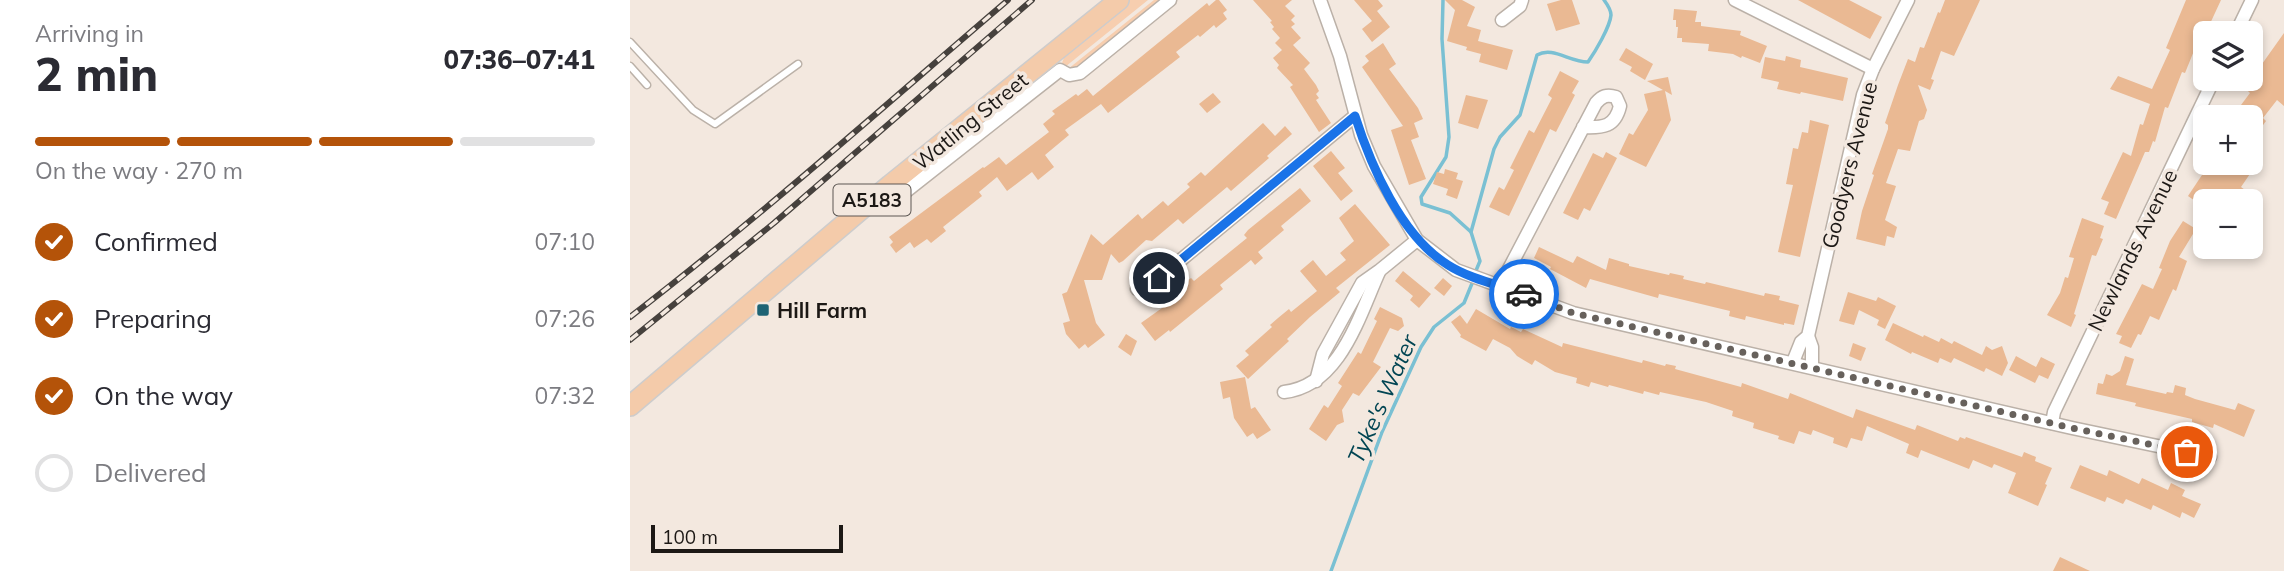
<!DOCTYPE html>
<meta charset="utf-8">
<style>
:root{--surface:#fff;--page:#f2f2f3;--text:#2b2b33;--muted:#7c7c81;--line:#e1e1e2;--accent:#b45309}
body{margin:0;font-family:Mulish,sans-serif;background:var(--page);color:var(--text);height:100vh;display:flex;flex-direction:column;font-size:26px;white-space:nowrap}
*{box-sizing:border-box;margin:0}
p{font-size:23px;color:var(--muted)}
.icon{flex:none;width:38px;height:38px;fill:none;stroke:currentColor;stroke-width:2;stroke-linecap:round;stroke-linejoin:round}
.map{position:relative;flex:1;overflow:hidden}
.details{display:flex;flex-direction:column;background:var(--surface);width:630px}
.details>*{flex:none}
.fabs{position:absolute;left:1563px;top:21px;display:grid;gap:14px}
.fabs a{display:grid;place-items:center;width:70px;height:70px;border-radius:10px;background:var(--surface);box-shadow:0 4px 10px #0003;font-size:35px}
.scale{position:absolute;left:21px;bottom:18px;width:192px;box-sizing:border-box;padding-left:7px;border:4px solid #1c1815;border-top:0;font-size:19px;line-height:24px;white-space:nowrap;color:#1c1815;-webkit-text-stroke:5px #f3e8df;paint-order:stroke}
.pin{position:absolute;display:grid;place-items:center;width:60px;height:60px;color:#fff;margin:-30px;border:4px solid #fff;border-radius:50%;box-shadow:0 2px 7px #0007}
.courier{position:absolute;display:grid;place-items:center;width:70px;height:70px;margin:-35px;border:5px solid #1a73e8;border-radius:50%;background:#fff;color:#222;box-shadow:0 2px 9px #0007}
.summary em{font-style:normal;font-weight:800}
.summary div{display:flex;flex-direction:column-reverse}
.summary{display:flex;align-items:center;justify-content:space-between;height:119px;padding:0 35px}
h1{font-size:46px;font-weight:800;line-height:52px}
.bar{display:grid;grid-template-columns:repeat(4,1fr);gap:10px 7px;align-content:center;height:84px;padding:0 35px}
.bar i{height:9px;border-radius:5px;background:var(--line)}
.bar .on{background:var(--accent)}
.bar p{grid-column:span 4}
ol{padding:0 35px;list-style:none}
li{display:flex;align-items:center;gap:21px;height:77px}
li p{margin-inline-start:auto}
li .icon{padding:7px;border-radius:50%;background:var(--accent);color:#fff;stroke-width:4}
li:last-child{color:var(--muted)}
li i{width:38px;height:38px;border:4px solid var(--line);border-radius:50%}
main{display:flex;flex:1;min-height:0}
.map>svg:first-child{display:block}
.green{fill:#f7ceaf}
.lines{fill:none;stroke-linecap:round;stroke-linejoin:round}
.stream{stroke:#7ac0d3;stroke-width:3.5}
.building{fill:#eab993}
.lane-casing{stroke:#bbb1a8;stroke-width:9}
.street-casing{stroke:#bbb1a8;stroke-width:15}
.primary-casing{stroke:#cdcccc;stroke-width:22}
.lane{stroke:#fff;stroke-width:6}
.street{stroke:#fff;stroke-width:12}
.primary{stroke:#f4cbaa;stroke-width:19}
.rail-casing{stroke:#46413d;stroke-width:6}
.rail{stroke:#f3e8df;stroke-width:3.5;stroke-dasharray:10;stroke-linecap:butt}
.done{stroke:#67615c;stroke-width:7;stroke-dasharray:0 12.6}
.route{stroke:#1a73e8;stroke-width:9}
.poi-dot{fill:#1e6374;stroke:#f3e8df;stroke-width:2.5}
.labels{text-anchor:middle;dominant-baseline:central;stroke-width:7;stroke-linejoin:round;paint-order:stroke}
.shield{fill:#f3e8df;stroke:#5c5652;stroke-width:2}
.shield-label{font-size:19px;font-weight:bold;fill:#1c1815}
.street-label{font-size:21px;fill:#1c1815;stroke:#f3e8df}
.poi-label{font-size:21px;font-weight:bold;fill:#1c1815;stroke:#f3e8df;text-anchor:start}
.water-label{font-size:23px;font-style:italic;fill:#024553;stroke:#f3e8df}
</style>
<main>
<section class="details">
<div class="summary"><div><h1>2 min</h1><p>Arriving in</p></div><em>07:36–07:41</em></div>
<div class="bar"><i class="on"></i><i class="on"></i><i class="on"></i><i></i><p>On the way · 270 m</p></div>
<ol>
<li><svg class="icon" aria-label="check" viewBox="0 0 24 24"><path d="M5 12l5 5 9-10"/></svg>Confirmed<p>07:10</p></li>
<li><svg class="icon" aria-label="check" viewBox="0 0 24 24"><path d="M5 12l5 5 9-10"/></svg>Preparing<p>07:26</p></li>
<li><svg class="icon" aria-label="check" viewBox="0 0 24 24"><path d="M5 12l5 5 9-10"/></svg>On the way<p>07:32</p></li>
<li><i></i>Delivered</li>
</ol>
</section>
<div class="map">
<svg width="1654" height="571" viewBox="0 0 1654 571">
<rect width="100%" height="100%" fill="#f3e8df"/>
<g class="green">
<polygon points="500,0 518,0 435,67 432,63 435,55"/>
<polygon points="524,0 531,0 445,69 438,69"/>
</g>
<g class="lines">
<g class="stream">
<polyline points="813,0 812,39 819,137 816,157 791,197 792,204 820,213 841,232"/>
<path d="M845 273 850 261 841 232 864 149 870 137 890 115 907 55C923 46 939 62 958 62 965 52 980 27 981 15 981 10 977 4 974 0"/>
<polyline points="701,571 752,432 791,347 804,327 834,303 843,281"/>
</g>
</g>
<g class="building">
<polygon points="586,0 589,0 597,10 593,13 597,19 586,28 584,25 570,37 568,35 546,52 550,57 478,113 471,104 435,130 439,135 415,155 424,167 408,180 402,172 377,191 367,177 349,192 352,196 313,227 316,231 301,243 297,239 284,248 280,242 266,253 260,245 263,242 259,237 353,167 354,168 369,157 376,165 419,132 413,124 425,114 422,111 446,94 448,96 457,89 463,96 577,3 579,6"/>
<polygon points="623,0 662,0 655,6 665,16 661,20 665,24 661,27 671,38 663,45 680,63 674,69 686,85 689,91 686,94 689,98 686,100 701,123 689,132 660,87 663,85 647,68 649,65 643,58 652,50 645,43 650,38 642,29 644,27 640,22 642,21"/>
<polygon points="724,0 748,0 753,6 747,11 760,27 742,42 732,29 742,21"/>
<polygon points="815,0 832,0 845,7 837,26 851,30 848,41 883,50 877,70 849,62 851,54 836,50 837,47 817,41 825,10"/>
<polygon points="931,0 942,0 950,24 926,31 917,4"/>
<polygon points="1168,0 1219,0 1252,17 1240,39"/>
<polygon points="1315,0 1350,0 1324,56 1311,51 1301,79 1304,80 1300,90 1288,85 1297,110 1294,119 1289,121 1280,151 1268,149 1256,183 1266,186 1255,220 1267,227 1264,238 1257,236 1255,246 1226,239 1232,211 1244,175 1242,174 1258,129 1258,125 1255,123 1268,85 1278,59 1285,62 1290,47 1294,48 1308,12 1310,13"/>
<polygon points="1556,0 1591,0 1578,28 1575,27 1572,31 1555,73 1552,72 1538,108 1535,107 1525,142 1523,141 1519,152 1515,152 1486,219 1474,214 1479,202 1471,199 1493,152 1501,156 1510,124 1513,125 1520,104 1480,89 1488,76 1522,89 1540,50 1536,48"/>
<polygon points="1044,9 1067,11 1065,22 1071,22 1071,26 1111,31 1110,35 1137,46 1130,63 1112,56 1111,58 1103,54 1078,51 1079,44 1052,42 1052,38 1047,38 1048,27 1046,27 1046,20 1043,20"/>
<polygon points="1654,33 1654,106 1647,100 1633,118 1636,121 1620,143 1620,117 1602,117 1620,93 1615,88"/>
<polygon points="753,43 766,64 759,69 788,108 793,119 784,123 789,137 781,140 796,179 779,185 761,130 773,126 732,67 739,61 735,56"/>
<polygon points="996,48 1023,64 1015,80 1000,71 1002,67 989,60"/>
<polygon points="1156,56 1171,60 1170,67 1218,78 1213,101 1171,92 1170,94 1147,89 1149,82 1131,78 1135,57 1155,61"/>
<polygon points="930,71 949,81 942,93 945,95 926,132 920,129 879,216 859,207 869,187 874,190 884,170 880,168 899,130 904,133 922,98 918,95"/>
<polygon points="1038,77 1042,95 1035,91 1041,120 1016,167 989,154 999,133 1003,135 1018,110 1014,94 1033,90 1017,81"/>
<polygon points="583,93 591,102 577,113 569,104"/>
<polygon points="836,95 858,100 848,129 828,123"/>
<polygon points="1180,120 1199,125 1170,257 1148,252 1163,185 1156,184 1163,148 1168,149 1172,132 1178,133"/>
<polygon points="633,123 645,136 655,126 662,134 637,156 639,158 601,191 597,187 553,224 548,219 522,241 516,240 493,261 489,263 481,254 472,280 454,280 466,323 475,335 458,348 455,344 449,349 436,334 433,323 440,321 432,294 437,292 461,234 473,245 508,214 512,219 533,201 538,206 560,187 557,184 571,172 575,176"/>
<polygon points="701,151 715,168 708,173 723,191 711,201 683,166"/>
<polygon points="976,152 987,158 960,211 954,208 948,220 933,213 963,153 973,158"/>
<polygon points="1580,163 1617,163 1624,168 1611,187 1630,201 1608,201 1598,194 1593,201 1575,201 1575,208 1558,196"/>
<polygon points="815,169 828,173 826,179 833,181 827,199 816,195 818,189 803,184 807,172 814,174"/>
<polygon points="670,188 681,201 651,226 654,230 628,252 633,258 625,265 621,260 590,285 593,289 540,332 539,330 525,341 511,323 539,303 535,299 561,278 564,281 617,238 614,235 618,230"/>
<polygon points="725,204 760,245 706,288 710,292 680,317 657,339 659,341 618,379 606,366 619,355 615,351 642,327 640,325 648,318 659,309 661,312 687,291 670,271 683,260 696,276 716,260 710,253 724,241 709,218"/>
<polygon points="1452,218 1474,226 1470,238 1473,239 1466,256 1462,255 1444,314 1446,315 1441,327 1417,315 1430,293 1435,277 1438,278 1444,258 1439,257"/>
<polygon points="1553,221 1566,229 1549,257 1557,261 1546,291 1543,289 1529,320 1520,316 1511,335 1508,334 1501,348 1489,343 1492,336 1486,334 1512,284 1523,289 1532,269 1529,268 1540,241"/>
<polygon points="909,247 943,263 947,256 976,270 979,258 999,264 999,266 1039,275 1040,273 1054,276 1053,279 1075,284 1076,282 1134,296 1135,293 1150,296 1149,300 1169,305 1164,325 1154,323 1154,325 1116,316 1115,320 1099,316 1100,311 1029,294 1028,298 960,279 956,288 920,269 921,267 904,258"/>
<polygon points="773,271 801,294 789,308 780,300 783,296 765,281"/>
<polygon points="813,278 822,286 814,296 804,288"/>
<polygon points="1218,292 1246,301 1248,297 1266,306 1255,329 1247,325 1249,320 1229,310 1224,325 1209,321"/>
<polygon points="750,307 772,318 774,326 768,331 760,328 743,362 751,367 729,396 723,393 712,410 714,422 707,425 696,441 679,429 694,405 698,408 712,386 708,383 728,352 731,354 747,321 744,319"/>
<polygon points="846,309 880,329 881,327 891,332 893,329 932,347 933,343 1012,363 1013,360 1035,366 1036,364 1046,366 1045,369 1111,387 1112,383 1158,399 1160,393 1223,418 1226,409 1285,430 1287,425 1328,441 1330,437 1335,439 1336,437 1392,457 1394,452 1406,457 1405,461 1422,468 1415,484 1417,485 1408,506 1378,493 1386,473 1364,464 1362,468 1343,460 1339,469 1291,450 1288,458 1276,453 1279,444 1237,426 1232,441 1221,438 1217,448 1203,443 1204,438 1183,430 1181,435 1169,431 1164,444 1148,439 1149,436 1123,428 1124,423 1102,416 1103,411 1076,402 1030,392 1029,395 1014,391 1013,394 979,385 978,387 961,382 959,387 946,383 947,378 925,372 905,360 902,365 887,356 880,348 863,339 856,351 830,337 831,335 821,322 830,315 837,324"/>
<polygon points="1263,323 1293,337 1294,335 1309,342 1311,338 1322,344 1324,341 1352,355 1356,346 1362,350 1372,346 1378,363 1372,376 1356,368 1354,372 1324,358 1321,363 1310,358 1308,363 1282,352 1281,354 1255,340"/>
<polygon points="496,334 507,341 501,356 488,347"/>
<polygon points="1223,343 1236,348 1231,361 1219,356"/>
<polygon points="1386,356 1406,367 1411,357 1425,364 1418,379 1409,375 1405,383 1379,370"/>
<polygon points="1495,356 1504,359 1496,385 1536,394 1537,392 1543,393 1545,385 1556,388 1555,395 1565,399 1605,410 1608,403 1625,410 1614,437 1584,424 1583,428 1562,422 1562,419 1505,406 1506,403 1466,394 1468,383 1473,384 1476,374 1482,376 1490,371"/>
<polygon points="615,377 621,409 625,407 641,430 627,439 623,433 617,437 604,418 600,397 593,399 590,382"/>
<polygon points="1450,465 1477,476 1479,470 1509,484 1512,478 1538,490 1541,483 1555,490 1552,496 1571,504 1564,518 1552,512 1550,518 1523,505 1521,510 1496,499 1493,504 1477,497 1475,502 1440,488"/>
<polygon points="1430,557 1460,571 1423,571"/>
</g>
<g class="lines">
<defs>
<g id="lane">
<polyline points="0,42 63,110 85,124 168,64"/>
<polyline points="0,66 17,85"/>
</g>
<g id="street">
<polyline points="690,0 710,56 731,135 744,166 787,240 826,270 943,313 1442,428 1580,457"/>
<polyline points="1105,0 1243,69"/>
<polyline points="872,20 890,6 892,0"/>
<polyline points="1606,33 1622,0"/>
<polyline points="260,185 270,196 430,70 439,75 450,73 540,0"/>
<path d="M870 286 966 103C972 96 977 94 986 97L990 106C985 127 973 128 953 127"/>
<polyline points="507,289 529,278 725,116"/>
<polyline points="1178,336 1182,347 1182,366"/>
<polyline points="1163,362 1171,342 1178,336 1233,95 1243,69 1278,0"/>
<polyline points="686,381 693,354 732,283 749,271 787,240"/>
<path d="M654 392C710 386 729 316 749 272"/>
<polyline points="1422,423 1424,412 1584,79"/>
</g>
<polyline id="primary" points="0,406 260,185 489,0"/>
</defs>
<use href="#lane" class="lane-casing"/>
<use href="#street" class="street-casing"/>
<use href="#primary" class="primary-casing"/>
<use href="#lane" class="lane"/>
<use href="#street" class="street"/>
<use href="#primary" class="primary"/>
<defs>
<g id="rail">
<path d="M0 317C130 217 253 107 378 0"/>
<polyline points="0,340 144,223 402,0"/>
</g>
</defs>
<use href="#rail" class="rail-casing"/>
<use href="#rail" class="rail"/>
</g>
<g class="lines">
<polyline class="done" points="894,294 943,313 1442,428 1557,452"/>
<path class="route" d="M529 278 725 116C741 166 771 236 818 265 840 279 869 285 894 294"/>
</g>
<rect class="poi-dot" x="126" y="303" width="14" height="14" rx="3.5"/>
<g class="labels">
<rect class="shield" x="203.5" y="184.5" width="77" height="31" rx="5"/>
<g class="shield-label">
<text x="242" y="200">A5183</text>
</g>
<g class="street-label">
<text transform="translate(340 121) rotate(-39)">Watling Street</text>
<text transform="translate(1219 165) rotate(-76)">Goodyers Avenue</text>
<text transform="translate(1502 250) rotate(-64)">Newlands Avenue</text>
</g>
<g class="poi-label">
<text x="147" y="310">Hill Farm</text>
</g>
<g class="water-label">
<text transform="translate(752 399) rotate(-66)">Tyke's Water</text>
</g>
</g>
</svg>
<div class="fabs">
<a><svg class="icon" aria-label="layers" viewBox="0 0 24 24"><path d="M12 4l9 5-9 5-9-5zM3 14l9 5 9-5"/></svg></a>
<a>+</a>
<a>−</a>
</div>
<div class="scale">100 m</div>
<div class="pin" style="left:1557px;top:452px;background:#ea580c"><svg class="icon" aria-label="bag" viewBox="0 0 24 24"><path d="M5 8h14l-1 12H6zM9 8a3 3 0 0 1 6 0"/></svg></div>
<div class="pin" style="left:529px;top:278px;background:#1f2937"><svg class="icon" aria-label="home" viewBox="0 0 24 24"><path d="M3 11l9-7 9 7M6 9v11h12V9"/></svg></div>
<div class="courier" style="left:894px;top:294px"><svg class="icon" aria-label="car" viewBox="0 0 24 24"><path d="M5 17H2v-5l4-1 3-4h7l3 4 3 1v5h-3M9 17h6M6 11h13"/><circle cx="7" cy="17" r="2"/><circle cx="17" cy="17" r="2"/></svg></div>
</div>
</main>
